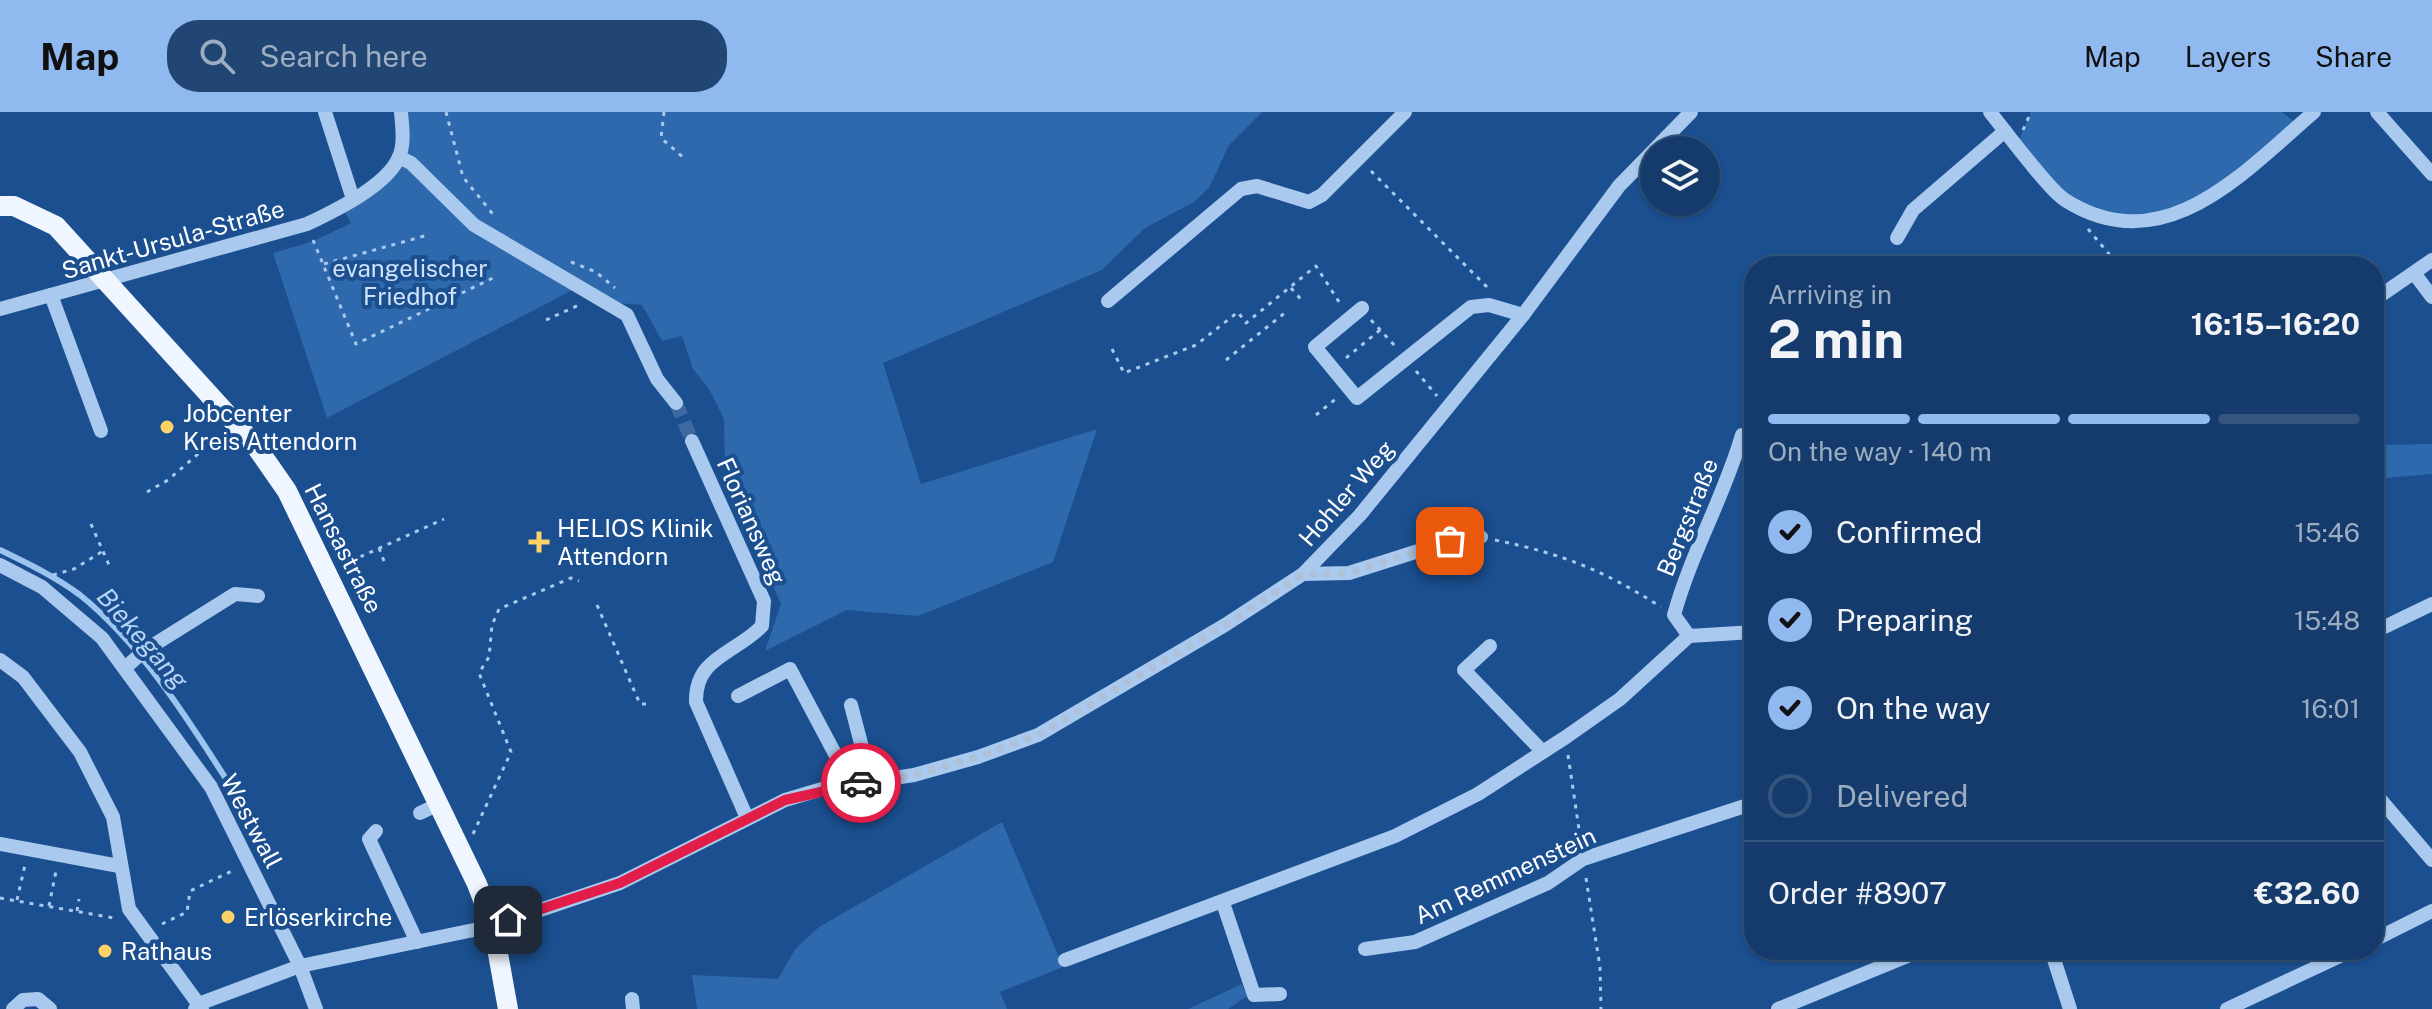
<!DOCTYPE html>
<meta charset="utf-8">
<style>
:root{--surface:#143b6b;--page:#214673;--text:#f1f3f6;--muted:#9dadc1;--line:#33557e;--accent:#90b9f0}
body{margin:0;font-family:"Public Sans",sans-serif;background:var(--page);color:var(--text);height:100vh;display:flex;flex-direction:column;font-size:30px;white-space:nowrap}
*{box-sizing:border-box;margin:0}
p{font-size:26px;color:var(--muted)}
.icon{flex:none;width:44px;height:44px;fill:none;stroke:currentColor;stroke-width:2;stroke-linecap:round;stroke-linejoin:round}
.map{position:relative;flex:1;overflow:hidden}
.sheet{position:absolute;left:1744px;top:144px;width:640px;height:704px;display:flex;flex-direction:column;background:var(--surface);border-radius:32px;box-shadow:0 2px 6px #0004,0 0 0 2px var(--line)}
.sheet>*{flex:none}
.tools{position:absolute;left:1640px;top:24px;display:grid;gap:16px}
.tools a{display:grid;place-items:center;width:80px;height:80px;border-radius:50%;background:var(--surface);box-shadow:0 2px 6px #0004,0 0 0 2px var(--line);font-size:40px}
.pin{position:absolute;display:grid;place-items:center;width:68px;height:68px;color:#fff;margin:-34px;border-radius:16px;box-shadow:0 4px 12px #0006}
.courier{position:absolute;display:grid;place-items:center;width:80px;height:80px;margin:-40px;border:6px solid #e11d48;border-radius:50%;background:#fff;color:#222;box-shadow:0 2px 10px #0007}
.overview em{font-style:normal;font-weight:700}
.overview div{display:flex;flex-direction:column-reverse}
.overview{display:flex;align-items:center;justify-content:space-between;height:136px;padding:0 24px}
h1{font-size:52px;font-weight:700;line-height:60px}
.bar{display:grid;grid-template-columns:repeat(4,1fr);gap:12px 8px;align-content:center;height:96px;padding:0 24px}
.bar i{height:10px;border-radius:6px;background:var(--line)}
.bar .on{background:var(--accent)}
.bar p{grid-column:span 4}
.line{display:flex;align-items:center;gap:20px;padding:0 24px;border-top:2px solid var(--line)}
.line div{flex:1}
ol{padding:0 24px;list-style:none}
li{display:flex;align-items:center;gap:24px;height:88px}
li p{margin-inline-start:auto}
li .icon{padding:8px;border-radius:50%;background:var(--accent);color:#111;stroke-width:4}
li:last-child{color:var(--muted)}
li i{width:44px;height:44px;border:4px solid var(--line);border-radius:50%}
header{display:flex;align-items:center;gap:48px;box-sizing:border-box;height:112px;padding:0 40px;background:var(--accent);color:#111}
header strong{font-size:38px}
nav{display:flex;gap:44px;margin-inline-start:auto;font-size:28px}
.search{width:560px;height:72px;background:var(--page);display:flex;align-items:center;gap:20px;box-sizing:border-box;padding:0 28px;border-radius:32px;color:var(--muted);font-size:30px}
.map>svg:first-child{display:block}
.green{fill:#2e69ad}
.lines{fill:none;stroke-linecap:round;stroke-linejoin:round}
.stream{stroke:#9cc4f0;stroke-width:6}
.minor-tunnel{stroke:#3d69a0;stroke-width:14;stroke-dasharray:14 7;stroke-linecap:butt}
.path{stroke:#a9c9ee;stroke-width:3;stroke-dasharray:4 6;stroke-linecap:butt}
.minor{stroke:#a9c9ee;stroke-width:14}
.major{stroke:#f0f6ff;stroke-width:20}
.done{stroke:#afc1d8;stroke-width:8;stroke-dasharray:0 14.4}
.route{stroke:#e11d48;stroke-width:10}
.poi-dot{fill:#ffd166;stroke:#1b4f8f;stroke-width:3}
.labels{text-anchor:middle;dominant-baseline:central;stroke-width:8;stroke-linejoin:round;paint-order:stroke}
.street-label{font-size:24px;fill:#fff;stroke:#1b4f8f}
.park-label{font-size:24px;fill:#cfe3fa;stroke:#1b4f8f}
.poi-label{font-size:24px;fill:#fff;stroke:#1b4f8f;text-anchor:start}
.water-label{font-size:26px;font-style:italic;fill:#b5d3f5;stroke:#1b4f8f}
</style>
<header>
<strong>Map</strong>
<div class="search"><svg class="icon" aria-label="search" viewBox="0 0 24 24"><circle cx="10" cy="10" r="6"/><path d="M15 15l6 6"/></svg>Search here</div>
<nav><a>Map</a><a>Layers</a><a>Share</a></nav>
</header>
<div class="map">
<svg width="2432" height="897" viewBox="0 0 2432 897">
<rect width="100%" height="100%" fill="#1b4f8f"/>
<g class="green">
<polygon points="401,0 1262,0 1229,33 1209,76 1194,90 1145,116 1102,158 883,251 921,372 1097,317 1053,450 918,504 847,498 765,539 781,492 725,368 724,307 709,277 693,257 682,224 662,229 642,193 618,191 584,172 327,306 273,141 314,129 351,111 342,95 399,45"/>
<polygon points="2031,0 2282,0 2298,13 2185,100 2105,106 2063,88 2017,32"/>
<polygon points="2432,332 2432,362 2374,367 2374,333"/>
<polygon points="1002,710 1063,855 1000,880 1007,897 697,897 692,863 778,867 796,836 819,815"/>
<polygon points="1242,872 1247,884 1228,897 1188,897"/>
</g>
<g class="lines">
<path class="stream" d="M0 438C27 451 56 465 80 483 139 530 188 607 228 670"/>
<polyline class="minor-tunnel" points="676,291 692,329"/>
<g class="path">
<polyline points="446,0 463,65 496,106"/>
<polyline points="664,0 661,26 685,47"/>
<polyline points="2023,18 2031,0"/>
<polyline points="1371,59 1489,177"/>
<polyline points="2088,117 2119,154"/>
<polyline points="313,128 356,232 493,166"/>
<polyline points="109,142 119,143 117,137"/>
<polyline points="1898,142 1898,154"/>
<polyline points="571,150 596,160 615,176"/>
<polyline points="324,152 428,123"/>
<polyline points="1291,176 1304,191"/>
<polyline points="546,208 579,193"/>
<polyline points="1371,208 1396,235"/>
<polyline points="1112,237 1124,261 1196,233 1238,200 1246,211 1316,154 1341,193"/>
<polyline points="1346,246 1380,218"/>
<polyline points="1226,248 1286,200"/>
<polyline points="1416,259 1437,284"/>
<polyline points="1316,303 1338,285"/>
<polyline points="147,380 168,368 220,323"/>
<polyline points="91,412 109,453"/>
<path d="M1495 428C1563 442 1603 458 1661 495"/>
<polyline points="379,436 384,449"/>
<polyline points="342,453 444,407"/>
<polyline points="53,463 74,457 103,439"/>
<polyline points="597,493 640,592 647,592"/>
<polyline points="1568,643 1581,731"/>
<polyline points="473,722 511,640 479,561 489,545 492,513 499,497 571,466 579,469"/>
<polyline points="1586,766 1600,855 1601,897"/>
<polyline points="0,786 114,806"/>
<polyline points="17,788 25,753"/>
<polyline points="49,794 56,759"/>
<polyline points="77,799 79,787"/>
<polyline points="162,812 187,800 190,779 236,757"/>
</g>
<g class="minor">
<polyline points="325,0 353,87"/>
<path d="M1990 0C2005 19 2049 78 2065 88 2164 151 2244 60 2314 0"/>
<polyline points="2377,0 2432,62"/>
<polyline points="399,45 411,51 474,113 627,203 657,267 676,291"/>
<polyline points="1897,126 1913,98 2005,19"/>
<polyline points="2414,161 2432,185"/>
<polyline points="51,183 101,319"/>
<polyline points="2374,188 2432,148"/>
<polyline points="1108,189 1241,77 1257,74 1309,90 1322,83 1405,0"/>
<polyline points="1362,196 1315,235 1357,286 1471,195 1489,193 1523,203"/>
<path d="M0 197 307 112C334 99 387 74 399 45 405 31 402 14 401 0"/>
<path d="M692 329 764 489 762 514C735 542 695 545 696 590L747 706"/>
<polyline points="0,453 42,475 102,526 211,675 300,854 316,897"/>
<polyline points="1303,462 1349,461 1450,429 1481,425"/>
<polyline points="2374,520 2432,492"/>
<path d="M1689 524 1674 503C1691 441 1724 385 1742 323"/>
<polyline points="1490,534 1464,558 1543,640"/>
<polyline points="0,548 23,565 80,640 113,705 129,797 202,897"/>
<polyline points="126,555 144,539 235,482 258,484"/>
<polyline points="738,584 790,557 842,655 843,674"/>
<polyline points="851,593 871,670"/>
<polyline points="2374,680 2432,748"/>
<polyline points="420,701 439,692"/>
<polyline points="376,719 369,727 417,830"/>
<polyline points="0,732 119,754"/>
<polyline points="1223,791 1254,883 1280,882"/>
<polyline points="2374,828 2432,799"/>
<polyline points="1365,837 1415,830 1548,771 1583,747 1754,691"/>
<polyline points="2051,838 2070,897"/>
<polyline points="1065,848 1395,724 1478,682 1566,625 1620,587 1689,524 1754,520"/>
<polyline points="632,887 633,897"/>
<polyline points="13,897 23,888 38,887 50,897"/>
<polyline points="195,897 201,891 300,854 493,814 620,771 785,688 822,677 914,663 978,645 1038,623 1225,513 1303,462 1360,403 1523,203 1619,74 1691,0"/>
<polyline points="1778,897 1922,838"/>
<polyline points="2227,897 2353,838"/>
</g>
<polyline class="major" points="0,94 14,94 56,114 255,333 287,379 477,772 493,814 508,897"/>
</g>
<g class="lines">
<polyline class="done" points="861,671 914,663 978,645 1038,623 1225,513 1303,462 1349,461 1450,429"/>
<polyline class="route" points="508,808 620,771 785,688 861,671"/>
</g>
<g class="poi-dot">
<circle cx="167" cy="315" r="8"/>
<path d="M535 418h8v8h8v8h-8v8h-8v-8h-8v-8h8z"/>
<circle cx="228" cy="805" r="8"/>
<circle cx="105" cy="839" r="8"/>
</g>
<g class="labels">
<g class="street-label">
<text transform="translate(173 127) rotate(-16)">Sankt-Ursula-Straße</text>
<text transform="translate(1346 381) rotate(-49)">Hohler Weg</text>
<text transform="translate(1687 405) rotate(-68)">Bergstraße</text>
<text transform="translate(752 409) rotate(66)">Floriansweg</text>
<text transform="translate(344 436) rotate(63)">Hansastraße</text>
<text transform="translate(252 709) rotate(62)">Westwall</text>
<text transform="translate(1505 763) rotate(-25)">Am Remmenstein</text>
</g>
<g class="park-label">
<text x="410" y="156">evangelischer<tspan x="410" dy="28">Friedhof</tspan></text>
</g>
<g class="poi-label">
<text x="183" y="301">Jobcenter<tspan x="183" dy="28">Kreis Attendorn</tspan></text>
<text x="557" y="416">HELIOS Klinik<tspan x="557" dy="28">Attendorn</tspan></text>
<text x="244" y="805">Erlöserkirche</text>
<text x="121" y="839">Rathaus</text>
</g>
<g class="water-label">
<text transform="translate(143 526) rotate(49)">Biekegang</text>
</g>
</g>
</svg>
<div class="tools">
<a><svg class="icon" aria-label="layers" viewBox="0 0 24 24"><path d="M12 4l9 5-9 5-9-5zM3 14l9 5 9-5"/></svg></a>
</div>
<div class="pin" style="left:1450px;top:429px;background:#ea580c"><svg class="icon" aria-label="bag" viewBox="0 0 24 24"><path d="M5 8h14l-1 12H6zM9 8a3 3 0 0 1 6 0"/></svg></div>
<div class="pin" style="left:508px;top:808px;background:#1f2937"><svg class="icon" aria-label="home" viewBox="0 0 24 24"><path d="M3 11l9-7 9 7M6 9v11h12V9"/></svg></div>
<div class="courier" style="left:861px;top:671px"><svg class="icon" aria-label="car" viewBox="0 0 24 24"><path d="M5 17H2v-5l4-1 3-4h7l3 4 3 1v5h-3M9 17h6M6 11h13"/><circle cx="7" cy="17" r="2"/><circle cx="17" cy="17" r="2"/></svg></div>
<section class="sheet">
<div class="overview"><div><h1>2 min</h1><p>Arriving in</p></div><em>16:15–16:20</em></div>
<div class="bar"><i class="on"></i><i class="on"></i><i class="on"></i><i></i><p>On the way · 140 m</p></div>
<ol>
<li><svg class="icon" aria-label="check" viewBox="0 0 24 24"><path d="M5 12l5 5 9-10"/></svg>Confirmed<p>15:46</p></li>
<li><svg class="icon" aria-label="check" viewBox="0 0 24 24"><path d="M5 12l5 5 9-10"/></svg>Preparing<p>15:48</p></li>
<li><svg class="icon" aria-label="check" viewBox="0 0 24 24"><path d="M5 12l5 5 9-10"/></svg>On the way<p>16:01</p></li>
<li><i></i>Delivered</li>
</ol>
<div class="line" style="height:104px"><div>Order #8907</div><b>€32.60</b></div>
</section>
</div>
